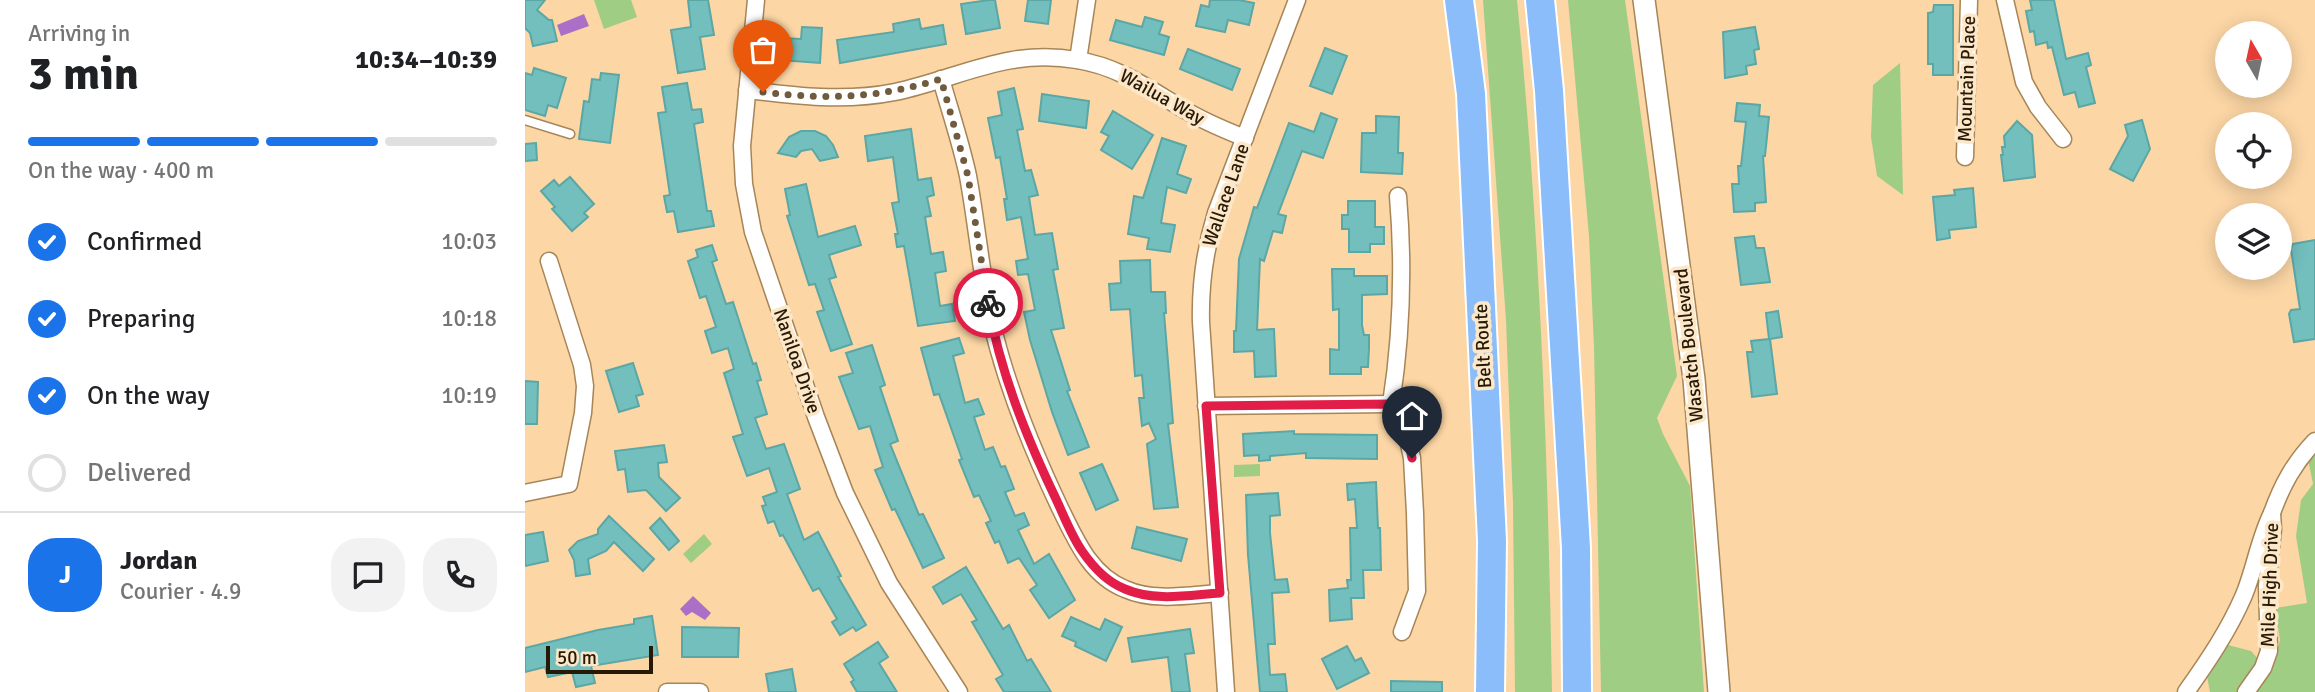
<!DOCTYPE html>
<meta charset="utf-8">
<style>
:root{--surface:#fff;--page:#f2f2f2;--text:#202124;--muted:#757577;--line:#e0e0e0;--accent:#1a73e8}
body{margin:0;font-family:Signika,sans-serif;background:var(--page);color:var(--text);height:100vh;display:flex;flex-direction:column;font-size:26px;white-space:nowrap}
*{box-sizing:border-box;margin:0}
p{font-size:23px;color:var(--muted)}
.icon{flex:none;width:38px;height:38px;fill:none;stroke:currentColor;stroke-width:2;stroke-linecap:round;stroke-linejoin:round}
.map{position:relative;flex:1;overflow:hidden}
.panel{display:flex;flex-direction:column;background:var(--surface);width:525px}
.panel>*{flex:none}
.needle{width:46px;rotate:351deg}
.buttons{position:absolute;left:1690px;top:21px;display:grid;gap:14px}
.buttons a{display:grid;place-items:center;width:77px;height:77px;border-radius:50%;background:var(--surface);box-shadow:0 4px 18px #0003;font-size:35px}
.scale{position:absolute;left:21px;bottom:18px;width:107px;box-sizing:border-box;padding-left:7px;border:4px solid #261906;border-top:0;font-size:19px;line-height:24px;white-space:nowrap;color:#261906;-webkit-text-stroke:5px #fde7c9;paint-order:stroke}
.pin{position:absolute;display:grid;place-items:center;width:60px;height:60px;color:#fff;margin:-72px -30px;border-radius:50% 50% 50% 0;rotate:-45deg;box-shadow:0 0 7px #0007}
.pin .icon{rotate:45deg}
.courier{position:absolute;display:grid;place-items:center;width:70px;height:70px;margin:-35px;border:5px solid #e11d48;border-radius:50%;background:#fff;color:#222;box-shadow:0 2px 9px #0007}
.head em{font-style:normal;font-weight:800}
.head div{display:flex;flex-direction:column-reverse}
.head{display:flex;align-items:center;justify-content:space-between;height:119px;padding:0 28px}
h1{font-size:46px;font-weight:800;line-height:52px}
.bar{display:grid;grid-template-columns:repeat(4,1fr);gap:10px 7px;align-content:center;height:84px;padding:0 28px}
.bar i{height:9px;border-radius:5px;background:var(--line)}
.bar .on{background:var(--accent)}
.bar p{grid-column:span 4}
.line{display:flex;align-items:center;gap:18px;padding:0 28px;border-top:2px solid var(--line)}
.line div{flex:1}
.round{display:grid;place-items:center;flex:none;width:74px;height:74px;border-radius:28px;background:var(--page)}
ol{padding:0 28px;list-style:none}
li{display:flex;align-items:center;gap:21px;height:77px}
li p{margin-inline-start:auto}
li .icon{padding:7px;border-radius:50%;background:var(--accent);color:#fff;stroke-width:4}
li:last-child{color:var(--muted)}
li i{width:38px;height:38px;border:4px solid var(--line);border-radius:50%}
main{display:flex;flex:1;min-height:0}
.map>svg:first-child{display:block}
.green{fill:#9fcd84}
.water{fill:#ac6fc8}
.building{fill:#73bfbe;stroke:#5ba7a6;stroke-width:2}
.lines{fill:none;stroke-linecap:round;stroke-linejoin:round}
.lane-casing{stroke:#a78557;stroke-width:11}
.street-casing{stroke:#a78557;stroke-width:19}
.secondary-casing{stroke:#a78557;stroke-width:24}
.highway-casing{stroke:#fff;stroke-width:32}
.lane{stroke:#fff;stroke-width:8}
.street{stroke:#fff;stroke-width:16}
.secondary{stroke:#fff;stroke-width:21}
.highway{stroke:#8bbdfb;stroke-width:28}
.done{stroke:#715b3e;stroke-width:7;stroke-dasharray:0 12.6}
.route{stroke:#e11d48;stroke-width:9}
.labels{text-anchor:middle;dominant-baseline:central;stroke-width:7;stroke-linejoin:round;paint-order:stroke}
.street-label{font-size:19px;fill:#261906;stroke:#fde7c9}
</style>
<main>
<section class="panel">
<div class="head"><div><h1>3 min</h1><p>Arriving in</p></div><em>10:34–10:39</em></div>
<div class="bar"><i class="on"></i><i class="on"></i><i class="on"></i><i></i><p>On the way · 400 m</p></div>
<ol>
<li><svg class="icon" aria-label="check" viewBox="0 0 24 24"><path d="M5 12l5 5 9-10"/></svg>Confirmed<p>10:03</p></li>
<li><svg class="icon" aria-label="check" viewBox="0 0 24 24"><path d="M5 12l5 5 9-10"/></svg>Preparing<p>10:18</p></li>
<li><svg class="icon" aria-label="check" viewBox="0 0 24 24"><path d="M5 12l5 5 9-10"/></svg>On the way<p>10:19</p></li>
<li><i></i>Delivered</li>
</ol>
<div class="line" style="height:126px"><b class="round" style="background:var(--accent);color:#fff">J</b><div><b>Jordan</b><p>Courier · 4.9</p></div><a class="round"><svg class="icon" aria-label="chat" viewBox="0 0 24 24"><path d="M4 5h16v11H9l-5 4z"/></svg></a><a class="round"><svg class="icon" aria-label="phone" viewBox="0 0 24 24"><path d="M5 4h4l2 5-3 2q2 4 5 5l2-3 5 2v4C11 20 4 13 5 4z"/></svg></a></div>
</section>
<div class="map">
<svg width="1790" height="692" viewBox="0 0 1790 692">
<rect width="100%" height="100%" fill="#fcd6a5"/>
<g class="green">
<polygon points="69,0 106,0 112,17 79,29"/>
<path d="M958 0H992C1015 230 1023 461 1027 692H990L988 503 981 320Z"/>
<polygon points="1043,0 1100,0 1152,376 1132,418 1138,434 1165,486 1179,692 1076,692 1069,347 1064,236"/>
<polygon points="1375,63 1378,195 1352,176 1346,137 1348,85"/>
<polygon points="1782,454 1790,456 1790,692 1685,692 1681,671 1703,645 1726,651 1746,673 1755,640 1750,608 1782,603 1771,536 1776,500 1788,484"/>
<polygon points="735,464 735,476 709,477 709,465"/>
<polygon points="179,534 187,544 166,563 158,554"/>
</g>
<g class="water">
<polygon points="59,14 64,26 36,36 32,25"/>
<polygon points="168,596 186,613 180,620 167,612 161,616 155,609"/>
</g>
<g class="building">
<polygon points="0,0 20,0 12,10 24,20 27,20 32,41 8,46 5,33 0,28"/>
<polygon points="163,0 183,0 189,35 175,37 180,69 153,73 146,30 166,27"/>
<polygon points="464,0 470,0 475,28 441,34 436,4"/>
<polygon points="503,0 526,0 523,24 500,21"/>
<polygon points="685,0 714,0 729,3 724,25 703,20 700,32 671,26 676,5 684,7"/>
<polygon points="1505,0 1529,0 1541,59 1563,53 1566,65 1561,67 1570,103 1554,107 1550,92 1539,95 1527,47 1523,48 1522,42 1511,45 1509,31 1505,32 1501,11 1507,10"/>
<polygon points="1409,5 1428,5 1428,75 1408,75 1408,64 1403,64 1403,13 1408,12"/>
<polygon points="620,17 638,22 634,34 644,37 639,55 585,40 591,20 617,27"/>
<polygon points="394,19 396,29 418,25 421,44 315,63 312,40 369,32 368,24"/>
<polygon points="277,27 297,28 295,63 256,60 257,38 276,39"/>
<polygon points="1230,27 1234,49 1229,50 1231,64 1221,66 1222,74 1200,78 1198,32"/>
<polygon points="800,48 822,56 807,94 785,86"/>
<polygon points="663,49 715,69 707,90 655,69"/>
<polygon points="9,68 41,78 32,108 23,105 20,116 0,110 0,73 7,75"/>
<polygon points="76,73 94,75 85,143 54,139 59,101 64,102 67,79 75,80"/>
<polygon points="162,83 167,110 176,109 178,122 169,124 182,211 186,211 189,226 153,232 149,211 142,212 139,196 145,195 133,113 141,112 137,87"/>
<polygon points="489,88 498,129 492,130 500,171 506,170 513,195 504,197 510,235 527,233 533,269 528,270 539,328 526,330 545,390 542,391 564,447 543,455 527,412 505,340 499,312 510,310 503,274 493,275 491,261 503,259 496,217 482,220 479,199 482,199 475,157 471,158 463,118 477,115 473,92"/>
<polygon points="517,94 564,101 561,128 514,121"/>
<polygon points="1212,103 1235,105 1234,116 1244,117 1240,156 1238,156 1241,202 1230,203 1230,211 1209,212 1207,184 1214,184 1213,166 1216,166 1221,122 1210,121"/>
<polygon points="588,111 628,135 607,169 576,150 584,136 576,132"/>
<polygon points="796,113 812,119 798,158 777,151 753,214 761,216 757,233 748,231 739,261 735,259 732,330 749,329 751,376 730,377 729,351 709,352 709,331 711,331 714,259 729,207 732,208 764,123 789,132"/>
<polygon points="851,116 874,117 873,153 878,153 877,174 836,172 837,133 851,133"/>
<polygon points="1617,120 1625,149 1608,181 1585,169 1603,136 1600,125"/>
<polygon points="1492,121 1507,135 1510,177 1479,181 1476,155 1478,155 1477,147 1480,147 1479,136"/>
<polygon points="386,129 393,180 406,178 409,195 402,197 406,216 400,217 406,254 418,252 421,271 410,273 415,306 427,304 430,321 393,326 379,246 372,247 370,234 373,234 367,203 374,202 368,157 343,161 340,136"/>
<polygon points="276,131 290,131 301,136 308,145 313,157 295,161 287,149 276,151 271,157 253,153 264,137"/>
<polygon points="637,138 661,146 652,174 666,179 661,193 642,187 636,223 650,225 645,252 622,249 624,238 603,234 609,196 618,198"/>
<polygon points="11,143 12,160 0,161 0,144"/>
<polygon points="45,177 69,204 59,213 63,217 47,231 27,209 30,207 16,191 29,180 34,186"/>
<polygon points="281,184 293,237 330,226 336,245 304,255 311,277 304,279 327,344 306,351 292,312 299,310 290,284 284,285 262,216 265,215 260,189"/>
<polygon points="1448,188 1451,227 1424,230 1425,238 1412,240 1408,197 1430,195 1429,190"/>
<polygon points="823,201 850,201 850,227 859,227 859,244 845,244 845,252 824,252 824,229 817,229 817,215 823,215"/>
<polygon points="1229,236 1231,248 1239,248 1245,282 1216,285 1210,238"/>
<polygon points="1790,240 1790,339 1769,342 1764,314 1766,310 1775,309 1766,249 1768,244"/>
<polygon points="187,245 192,260 187,262 201,304 208,302 228,364 231,363 236,380 232,381 242,414 230,418 241,449 259,444 275,489 262,494 279,540 293,532 316,576 313,577 341,625 331,631 328,627 315,635 307,622 312,619 294,588 288,591 258,535 255,536 249,521 243,523 237,506 241,505 238,497 252,492 244,468 222,476 208,437 218,434 199,373 209,369 203,348 187,353 180,331 191,327 181,296 175,298 163,261 173,257 171,250"/>
<polygon points="625,260 626,292 640,292 641,313 639,313 648,423 643,424 653,507 629,509 622,444 631,439 624,423 617,426 614,398 619,398 617,375 610,376 605,309 586,310 584,284 596,283 595,261"/>
<polygon points="807,269 829,269 829,276 862,276 862,294 837,295 837,325 839,335 844,335 844,348 843,367 836,367 836,374 805,374 805,349 814,350 814,309 808,310"/>
<polygon points="1253,311 1257,337 1245,339 1252,394 1227,397 1222,352 1228,352 1226,341 1244,339 1241,313"/>
<polygon points="434,338 439,353 428,356 440,403 453,399 459,414 449,417 460,450 468,447 476,467 480,466 489,489 480,492 490,516 499,513 504,525 493,530 509,564 524,554 550,600 524,618 505,590 512,585 494,558 483,563 474,541 470,543 461,523 466,521 454,495 449,497 434,460 437,459 414,394 409,395 396,348"/>
<polygon points="347,345 360,385 355,387 373,441 365,444 394,515 398,514 419,558 398,568 370,509 367,510 350,470 358,467 345,426 334,429 314,377 328,373 321,353"/>
<polygon points="108,363 118,394 111,396 114,406 94,412 81,371"/>
<polygon points="0,381 13,382 12,424 0,424"/>
<polygon points="769,431 769,434 852,435 852,459 781,458 781,453 745,456 745,460 734,461 734,455 719,456 718,434"/>
<polygon points="139,445 142,462 133,463 134,477 155,498 141,511 121,490 103,492 100,469 93,470 90,451"/>
<polygon points="577,464 593,500 571,510 555,473"/>
<polygon points="851,482 853,528 855,528 856,570 838,570 839,598 826,598 827,619 805,621 804,590 823,588 822,580 826,580 825,528 832,528 830,499 823,500 822,484"/>
<polygon points="753,493 755,515 745,516 745,533 750,580 762,579 764,592 747,593 750,644 743,644 745,675 760,674 762,692 735,692 723,555 721,495"/>
<polygon points="84,516 129,559 118,571 89,542 81,551 63,559 65,574 51,576 49,560 44,550 53,541 73,534 73,529"/>
<polygon points="135,518 154,541 144,550 125,528"/>
<polygon points="612,527 662,539 656,561 607,548"/>
<polygon points="18,532 23,561 0,566 0,535"/>
<polygon points="441,567 478,629 484,625 502,661 506,659 526,692 479,692 471,679 478,675 447,622 452,620 436,594 418,604 408,587"/>
<polygon points="127,616 133,655 66,666 70,683 51,687 47,672 23,677 20,667 0,672 0,648 73,630 109,624 109,619"/>
<polygon points="546,617 575,630 580,619 597,627 581,661 550,646 551,642 537,636"/>
<polygon points="157,627 214,628 213,657 157,657"/>
<polygon points="665,629 669,653 660,654 665,692 647,692 643,657 607,662 603,638"/>
<polygon points="353,642 363,657 354,663 372,692 332,692 326,682 329,680 319,664"/>
<polygon points="822,646 830,661 836,658 844,673 812,689 797,659"/>
<polygon points="267,669 271,692 244,692 241,674"/>
<polygon points="866,681 917,682 917,692 866,692"/>
</g>
<g class="lines">
<defs>
<polyline id="lane" points="0,120 45,134"/>
<g id="street">
<polyline points="231,0 217,146 219,184 228,232 291,417 320,493 364,583 434,692"/>
<polyline points="1480,0 1499,82 1513,107 1538,139"/>
<polyline points="553,60 562,0"/>
<path d="M416 79C425 111 436 143 443 176 452 225 456 275 467 324 482 388 507 449 535 508 551 540 565 575 600 589 629 602 664 595 695 593"/>
<path d="M222 90C271 96 320 102 370 92 435 78 482 48 552 60 591 66 620 86 653 106 674 119 697 129 720 138"/>
<polyline points="1440,157 1444,0"/>
<polyline points="866,404 882,435 887,458 890,513 892,591 877,632"/>
<path d="M866 404C877 333 879 267 873 196"/>
<polyline points="681,406 866,404"/>
<polyline points="0,493 44,484 58,413 60,386 57,365 24,261"/>
<path d="M1747 513C1757 485 1769 463 1790 441"/>
<polyline points="142,692 175,692"/>
<path d="M701 692 676 322C675 284 680 249 691 213L772 0"/>
<path d="M1661 692C1683 661 1704 630 1719 595 1730 568 1734 539 1747 513L1748 529 1742 586 1744 651 1738 668 1721 692"/>
</g>
<polyline id="secondary" points="1119,0 1169,379 1194,692"/>
<g id="highway">
<polyline points="934,0 946,94 967,541 965,692"/>
<polyline points="1015,0 1024,91 1051,548 1052,692"/>
</g>
</defs>
<use href="#lane" class="lane-casing"/>
<use href="#street" class="street-casing"/>
<use href="#secondary" class="secondary-casing"/>
<use href="#highway" class="highway-casing"/>
<use href="#lane" class="lane"/>
<use href="#street" class="street"/>
<use href="#secondary" class="secondary"/>
<use href="#highway" class="highway"/>
</g>
<g class="lines">
<path class="done" d="M238 92C303 100 354 98 416 79L443 176 463 303"/>
<path class="route" d="M463 303C475 372 501 436 531 499 539 516 546 535 557 551 568 567 582 582 600 589 630 602 664 595 695 593L681 406 866 404 882 435 887 458"/>
</g>
<g class="labels">
<g class="street-label">
<text transform="translate(1442 79) rotate(-88)">Mountain Place</text>
<text transform="translate(637 97) rotate(29)">Wailua Way</text>
<text transform="translate(701 195) rotate(-71)">Wallace Lane</text>
<text transform="translate(1164 345) rotate(-96)">Wasatch Boulevard</text>
<text transform="translate(958 346) rotate(-93)">Belt Route</text>
<text transform="translate(272 361) rotate(71)">Naniloa Drive</text>
<text transform="translate(1745 585) rotate(-88)">Mile High Drive</text>
</g>
</g>
</svg>
<div class="buttons">
<a><svg class="needle" viewBox="-14 -14 28 28"><path d="M0-13l5 13h-10z" fill="#e53935"/><path d="M0 13l5-13h-10z" fill="#757577"/></svg></a>
<a><svg class="icon" aria-label="locate" viewBox="0 0 24 24"><circle cx="12" cy="12" r="6"/><path d="M12 2v4M12 18v4M2 12h4M18 12h4"/></svg></a>
<a><svg class="icon" aria-label="layers" viewBox="0 0 24 24"><path d="M12 4l9 5-9 5-9-5zM3 14l9 5 9-5"/></svg></a>
</div>
<div class="scale">50 m</div>
<div class="pin" style="left:238px;top:92px;background:#ea580c"><svg class="icon" aria-label="bag" viewBox="0 0 24 24"><path d="M5 8h14l-1 12H6zM9 8a3 3 0 0 1 6 0"/></svg></div>
<div class="pin" style="left:887px;top:458px;background:#1f2937"><svg class="icon" aria-label="home" viewBox="0 0 24 24"><path d="M3 11l9-7 9 7M6 9v11h12V9"/></svg></div>
<div class="courier" style="left:463px;top:303px"><svg class="icon" aria-label="bike" viewBox="0 0 24 24"><circle cx="6" cy="16" r="4"/><circle cx="18" cy="16" r="4"/><path d="M6 16l4-8h5l3 8M10 8l3 8H6M13 5h3"/></svg></div>
</div>
</main>
